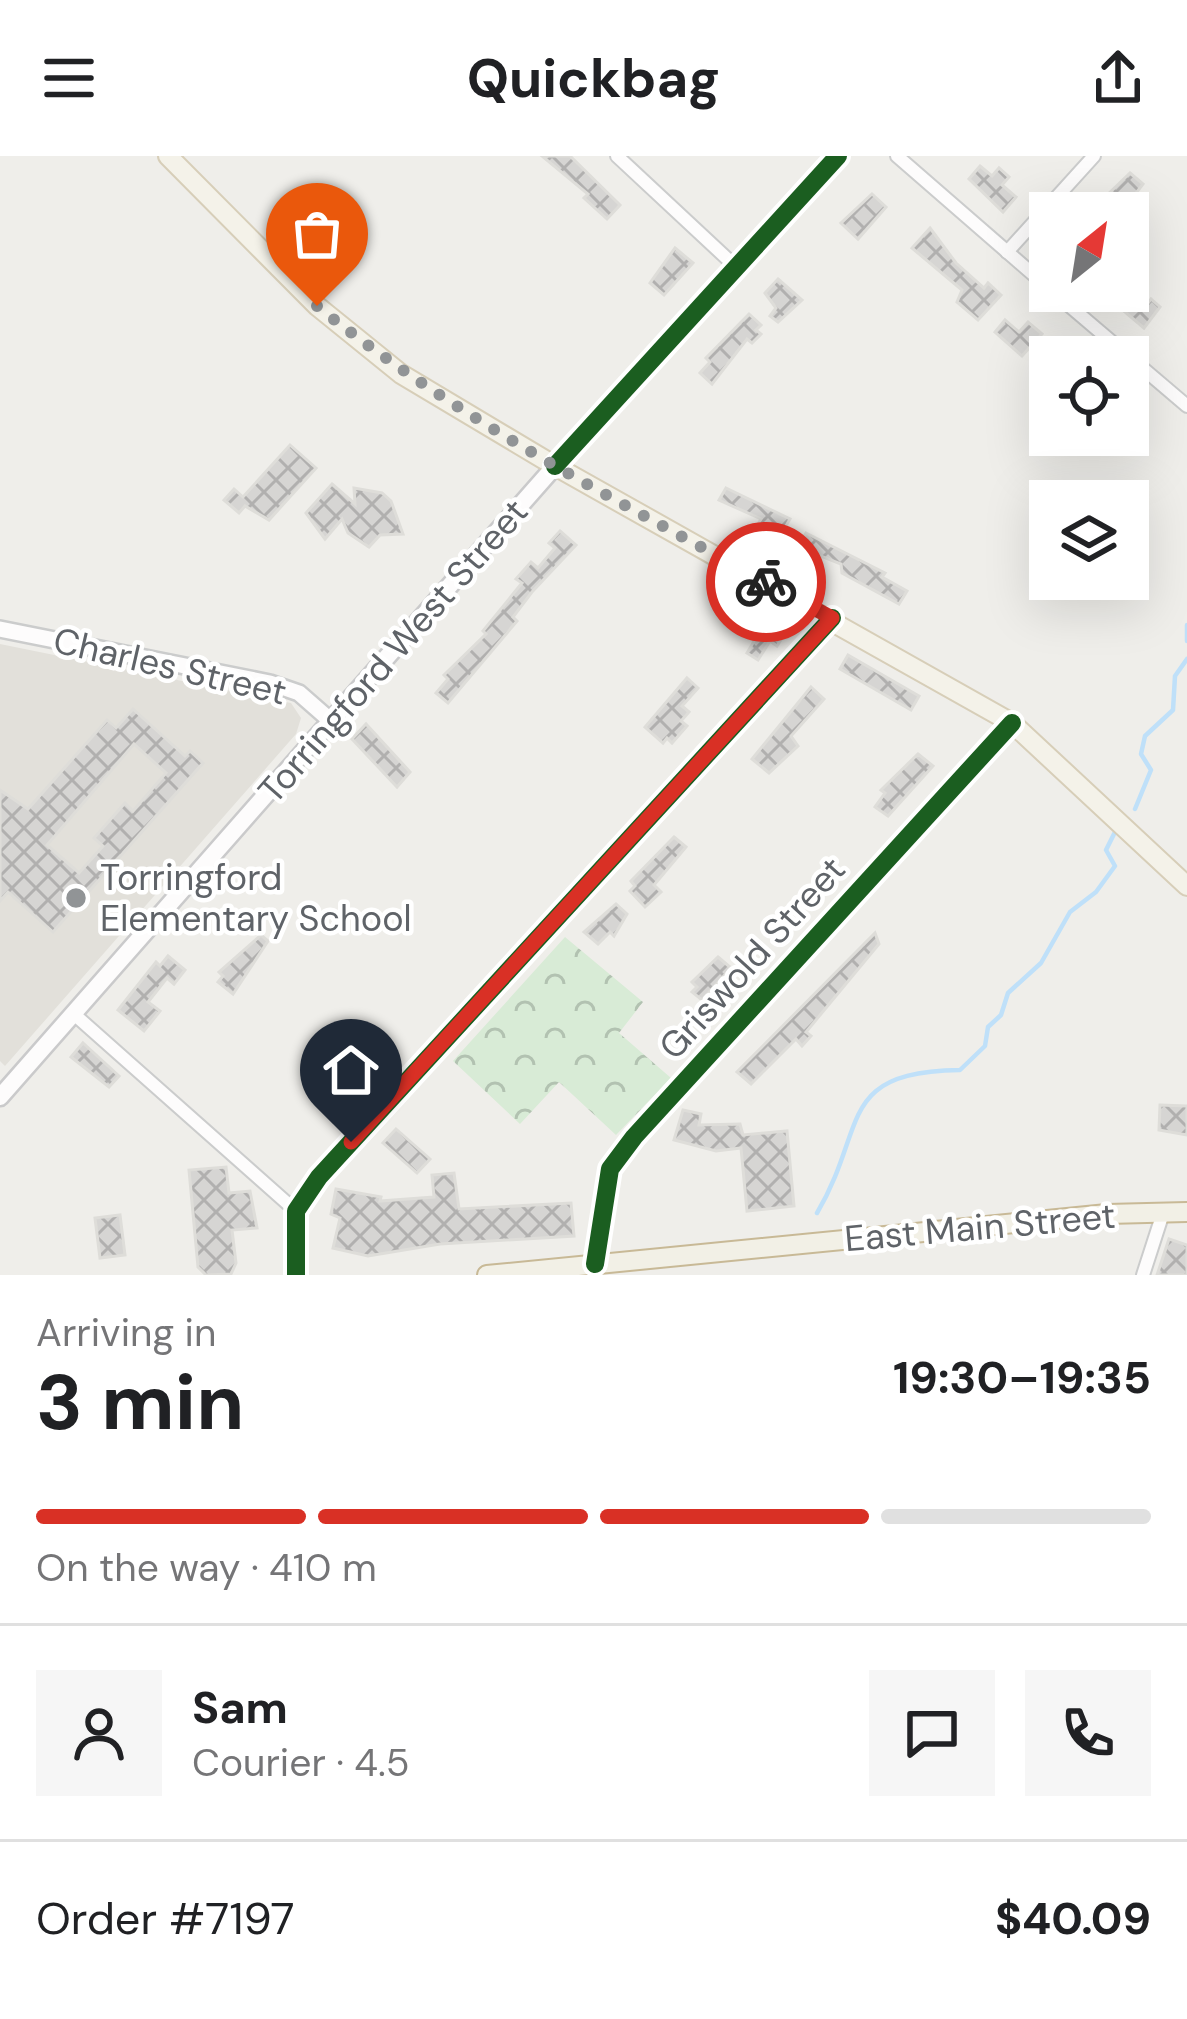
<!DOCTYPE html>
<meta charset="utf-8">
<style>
:root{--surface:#fff;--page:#f6f6f6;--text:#202124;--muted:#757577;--line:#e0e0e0;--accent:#d93025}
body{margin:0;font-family:"DM Sans",sans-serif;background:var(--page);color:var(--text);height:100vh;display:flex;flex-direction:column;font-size:45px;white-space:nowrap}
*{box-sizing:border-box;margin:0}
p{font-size:39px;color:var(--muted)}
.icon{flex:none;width:66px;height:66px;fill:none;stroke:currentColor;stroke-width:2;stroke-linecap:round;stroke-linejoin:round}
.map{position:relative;height:1119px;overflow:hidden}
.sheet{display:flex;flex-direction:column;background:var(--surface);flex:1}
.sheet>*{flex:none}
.needle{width:78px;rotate:30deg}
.buttons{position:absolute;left:1029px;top:36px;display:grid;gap:24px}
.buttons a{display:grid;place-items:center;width:120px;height:120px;border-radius:0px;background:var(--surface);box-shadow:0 12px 48px #0002;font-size:60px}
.pin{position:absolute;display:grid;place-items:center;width:102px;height:102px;color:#fff;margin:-123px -51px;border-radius:50% 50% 50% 0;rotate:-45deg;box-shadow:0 0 12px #0007}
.pin .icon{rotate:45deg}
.courier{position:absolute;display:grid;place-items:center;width:120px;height:120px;margin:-60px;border:9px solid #d93025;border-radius:50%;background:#fff;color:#222;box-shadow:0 3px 15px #0007}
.headline em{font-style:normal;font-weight:700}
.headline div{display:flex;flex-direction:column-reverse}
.headline{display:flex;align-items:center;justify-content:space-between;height:204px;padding:0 36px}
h1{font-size:78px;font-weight:700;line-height:90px}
.bar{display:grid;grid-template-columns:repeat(4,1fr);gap:18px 12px;align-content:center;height:144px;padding:0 36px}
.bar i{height:15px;border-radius:9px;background:var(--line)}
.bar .current{background:var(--accent)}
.bar p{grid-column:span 4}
.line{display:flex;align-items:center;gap:30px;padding:0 36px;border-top:3px solid var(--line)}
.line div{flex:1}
.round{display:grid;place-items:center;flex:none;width:126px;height:126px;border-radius:0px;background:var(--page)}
header{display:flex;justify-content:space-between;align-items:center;height:156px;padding:0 36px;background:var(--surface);font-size:54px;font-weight:700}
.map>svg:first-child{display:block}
.education{fill:#e2e0da}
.park{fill:url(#park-crowns)}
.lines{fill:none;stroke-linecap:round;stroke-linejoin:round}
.stream{stroke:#bfe0f9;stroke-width:4.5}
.building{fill:url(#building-cross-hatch);stroke:#deddd9;stroke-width:3;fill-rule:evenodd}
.minor-casing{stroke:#cbcccc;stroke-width:16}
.tertiary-casing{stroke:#cbcccc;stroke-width:20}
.secondary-casing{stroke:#cacacb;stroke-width:21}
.primary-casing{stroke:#d7ceb8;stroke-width:22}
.trunk-casing{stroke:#c8b996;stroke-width:22}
.minor{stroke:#fdfcfc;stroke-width:12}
.tertiary{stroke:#fdfcfc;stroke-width:15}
.secondary{stroke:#fdfcfc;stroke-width:16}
.primary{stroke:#f4f2e9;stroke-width:18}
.trunk{stroke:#f2f0e6;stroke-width:18}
.cycleway-casing{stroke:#fff;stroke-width:26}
.cycleway{stroke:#1b5e20;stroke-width:18}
.done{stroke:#919496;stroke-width:12;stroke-dasharray:0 21.6}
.route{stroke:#d93025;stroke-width:15}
.poi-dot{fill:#919496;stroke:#fff;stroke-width:4.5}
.labels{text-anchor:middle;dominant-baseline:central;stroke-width:9;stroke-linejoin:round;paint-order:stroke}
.street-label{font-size:36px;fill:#5f6368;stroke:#fff}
.poi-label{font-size:36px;fill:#5f6368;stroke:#fff;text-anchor:start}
</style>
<header><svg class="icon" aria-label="menu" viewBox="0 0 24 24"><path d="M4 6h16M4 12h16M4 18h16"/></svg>Quickbag<svg class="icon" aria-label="share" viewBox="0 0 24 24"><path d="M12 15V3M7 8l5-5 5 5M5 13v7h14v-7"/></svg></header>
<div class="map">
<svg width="1187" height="1119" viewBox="0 0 1187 1119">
<defs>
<pattern id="park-crowns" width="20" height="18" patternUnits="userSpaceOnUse" patternTransform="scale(3)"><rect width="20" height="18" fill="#d8ebd6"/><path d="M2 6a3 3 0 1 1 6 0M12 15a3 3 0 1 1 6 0" fill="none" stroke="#b2c2b1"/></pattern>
<pattern id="building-cross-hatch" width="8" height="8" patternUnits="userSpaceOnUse" patternTransform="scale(3)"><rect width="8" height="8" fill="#d6d5d3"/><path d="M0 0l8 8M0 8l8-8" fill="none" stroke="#b1b0af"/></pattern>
</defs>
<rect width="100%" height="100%" fill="#efeeea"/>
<polygon class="education" points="0,488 280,545 291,547 301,562 296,578 5,910 0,905"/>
<polygon class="park" points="565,781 643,846 619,877 671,922 616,979 559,926 520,968 453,905"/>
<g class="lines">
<g class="stream">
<polyline points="1187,469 1187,485"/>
<polyline points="1135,653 1151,614 1141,598 1145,580 1173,554 1175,520 1187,503"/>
<path d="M817 1057C868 971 835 916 960 914L985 890 988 871 1001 859 1008 837 1041 807 1070 756 1096 736 1115 710 1106 694 1115 676"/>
</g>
</g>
<g class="building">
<polygon points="542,0 570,0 620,49 607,63 584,42 588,38"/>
<polygon points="980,10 992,20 999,12 1009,21 1002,29 1016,41 1003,56 969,23"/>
<polygon points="1130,17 1143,28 1121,57 1107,57 1097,49"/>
<polygon points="872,38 886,51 858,83 841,67"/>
<polygon points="930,72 956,107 984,132 988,127 1001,139 978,164 957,146 962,134 912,92"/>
<polygon points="675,92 693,107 664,139 650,127"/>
<polygon points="778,123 802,144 778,166 770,160 776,152 765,137"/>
<polygon points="1115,135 1129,135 1146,150 1151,143 1160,151 1144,172 1118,150 1114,154 1105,146"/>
<polygon points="749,158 761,169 756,174 761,178 752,187 747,183 712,228 700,217 710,206 706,202"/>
<polygon points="1005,164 1019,176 1028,166 1042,178 1022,200 995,176"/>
<polygon points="290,289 316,312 269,364 245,350 239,357 224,344 234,333 243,341"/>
<polygon points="332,328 355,348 354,332 382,337 391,345 403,378 380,379 369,391 348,377 342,363 325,383 306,357"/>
<polygon points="726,332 790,363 779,382 757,370 761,363 719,344"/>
<polygon points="560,375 576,389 532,436 513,461 517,465 448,547 436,537 448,523 444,519 486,478 483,475 522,427 516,423 531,406 538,412 555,392 549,387"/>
<polygon points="806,377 885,417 882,421 907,435 899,448 842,417 841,408 798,391"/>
<polygon points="770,458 789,471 777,490 770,485 758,504 747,497"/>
<polygon points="848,499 919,540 911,554 840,513"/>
<polygon points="687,522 698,532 682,550 689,556 681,565 687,570 672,587 667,582 663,587 645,571"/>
<polygon points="811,531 824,543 791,580 798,590 769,617 752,603"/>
<path d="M133 553 185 600 190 595 203 607 53 776 8 736 0 745V634L28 653 107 564 116 572ZM134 588 166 617 133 655 125 647 94 682 103 690 79 717 47 689Z"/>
<polygon points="366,568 410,616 397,631 352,583"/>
<polygon points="918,598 933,610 888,660 875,651 885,637 881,634"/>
<polygon points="674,681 686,691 654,729 661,736 645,751 630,735 635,730 631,725"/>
<polygon points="616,748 627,758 614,780 610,776 598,788 584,776"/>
<polygon points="875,777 879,788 806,876 811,880 802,890 796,883 751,928 737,916"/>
<polygon points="261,779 268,785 233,838 218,826 223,820 219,816"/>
<polygon points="168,800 185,814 174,828 167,822 148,846 160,855 144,875 118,854 156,806 160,810"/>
<polygon points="718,801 731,812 702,844 692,836 697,831 692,826"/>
<polygon points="83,887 119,920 109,931 71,901"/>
<polygon points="1160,949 1187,950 1187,979 1159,974"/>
<polygon points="683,954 701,958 699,969 740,968 743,979 787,975 794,1050 747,1055 741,992 716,995 674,984"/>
<polygon points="396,973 430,1003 417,1017 383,987"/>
<polygon points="226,1011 229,1037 250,1035 257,1072 232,1074 236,1107 231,1118 206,1119 198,1111 189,1014"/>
<polygon points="454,1017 459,1053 571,1047 574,1080 440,1088 368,1100 333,1092 340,1062 331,1058 336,1033 381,1041 380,1045 434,1041 432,1019"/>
<polygon points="120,1059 125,1099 100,1102 95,1062"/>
<polygon points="1169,1083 1187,1089 1187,1119 1157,1119"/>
</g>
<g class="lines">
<defs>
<g id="minor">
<polyline points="617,0 735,110"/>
<polyline points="897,0 1050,133"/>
<polyline points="1007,96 1094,0"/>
<polyline points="1052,135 1187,250"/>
<polyline points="75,859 296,1055"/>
<polyline points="595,1108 610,1013 634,981 1012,567"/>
<polyline points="296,1119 296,1055 319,1021 831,463"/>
<polyline points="1143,1119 1163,1057"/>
</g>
<g id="tertiary">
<polyline points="555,310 838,0"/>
<polyline points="0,473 270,527 299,537 331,565"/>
</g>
<polyline id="secondary" points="0,941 555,310"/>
<polyline id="primary" points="168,0 317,150 401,218 555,310 1012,567 1187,730"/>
<polyline id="trunk" points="487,1119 1107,1058 1187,1056"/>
</defs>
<use href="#minor" class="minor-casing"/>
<use href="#tertiary" class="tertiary-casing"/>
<use href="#secondary" class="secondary-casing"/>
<use href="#primary" class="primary-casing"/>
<use href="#trunk" class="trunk-casing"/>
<use href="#minor" class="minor"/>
<use href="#tertiary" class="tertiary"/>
<use href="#secondary" class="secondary"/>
<use href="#primary" class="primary"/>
<use href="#trunk" class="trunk"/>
<defs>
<g id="cycleway">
<polyline points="555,310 838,0"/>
<polyline points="595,1108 610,1013 634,981 1012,567"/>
<polyline points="296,1119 296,1055 319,1021 832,462"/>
</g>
</defs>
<use href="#cycleway" class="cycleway-casing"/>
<use href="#cycleway" class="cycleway"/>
</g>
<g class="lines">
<path class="done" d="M317 150C455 261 611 342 766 426"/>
<polyline class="route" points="351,986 832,462 766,426"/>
</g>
<circle class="poi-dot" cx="76" cy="742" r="12"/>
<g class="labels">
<g class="street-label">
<text transform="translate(393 495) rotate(-49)">Torringford West Street</text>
<text transform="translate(170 510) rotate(13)">Charles Street</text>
<text transform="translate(752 802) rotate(-48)">Griswold Street</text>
<text transform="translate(980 1071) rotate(-5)">East Main Street</text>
</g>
<g class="poi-label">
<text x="100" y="721">Torringford<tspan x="100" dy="41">Elementary School</tspan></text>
</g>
</g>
</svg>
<div class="buttons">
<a><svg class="needle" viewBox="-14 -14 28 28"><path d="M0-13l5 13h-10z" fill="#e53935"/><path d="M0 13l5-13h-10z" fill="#757577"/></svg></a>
<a><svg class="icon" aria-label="locate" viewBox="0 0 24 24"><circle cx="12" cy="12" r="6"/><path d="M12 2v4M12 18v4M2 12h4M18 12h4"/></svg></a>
<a><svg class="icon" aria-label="layers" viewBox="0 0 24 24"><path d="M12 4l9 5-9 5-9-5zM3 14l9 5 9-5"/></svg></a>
</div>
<div class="pin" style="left:317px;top:150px;background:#ea580c"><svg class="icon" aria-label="bag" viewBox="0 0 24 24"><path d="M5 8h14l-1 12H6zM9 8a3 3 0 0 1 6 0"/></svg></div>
<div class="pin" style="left:351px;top:986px;background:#1f2937"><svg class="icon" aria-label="home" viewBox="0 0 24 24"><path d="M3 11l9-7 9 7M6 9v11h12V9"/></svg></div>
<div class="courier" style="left:766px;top:426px"><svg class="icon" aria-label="bike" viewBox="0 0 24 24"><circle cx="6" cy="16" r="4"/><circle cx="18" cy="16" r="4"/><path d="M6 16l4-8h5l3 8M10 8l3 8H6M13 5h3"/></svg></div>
</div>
<section class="sheet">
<div class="headline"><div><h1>3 min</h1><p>Arriving in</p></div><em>19:30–19:35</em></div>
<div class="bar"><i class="current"></i><i class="current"></i><i class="current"></i><i></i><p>On the way · 410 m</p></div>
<div class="line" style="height:216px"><a class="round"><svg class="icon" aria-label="person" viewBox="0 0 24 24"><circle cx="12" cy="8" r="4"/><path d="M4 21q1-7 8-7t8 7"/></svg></a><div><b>Sam</b><p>Courier · 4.5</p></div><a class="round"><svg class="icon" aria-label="chat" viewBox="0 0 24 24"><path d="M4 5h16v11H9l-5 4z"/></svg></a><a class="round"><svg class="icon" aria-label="phone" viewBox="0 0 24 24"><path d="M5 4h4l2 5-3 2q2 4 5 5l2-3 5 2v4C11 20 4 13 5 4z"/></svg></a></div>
<div class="line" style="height:156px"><div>Order #7197</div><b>$40.09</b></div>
</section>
